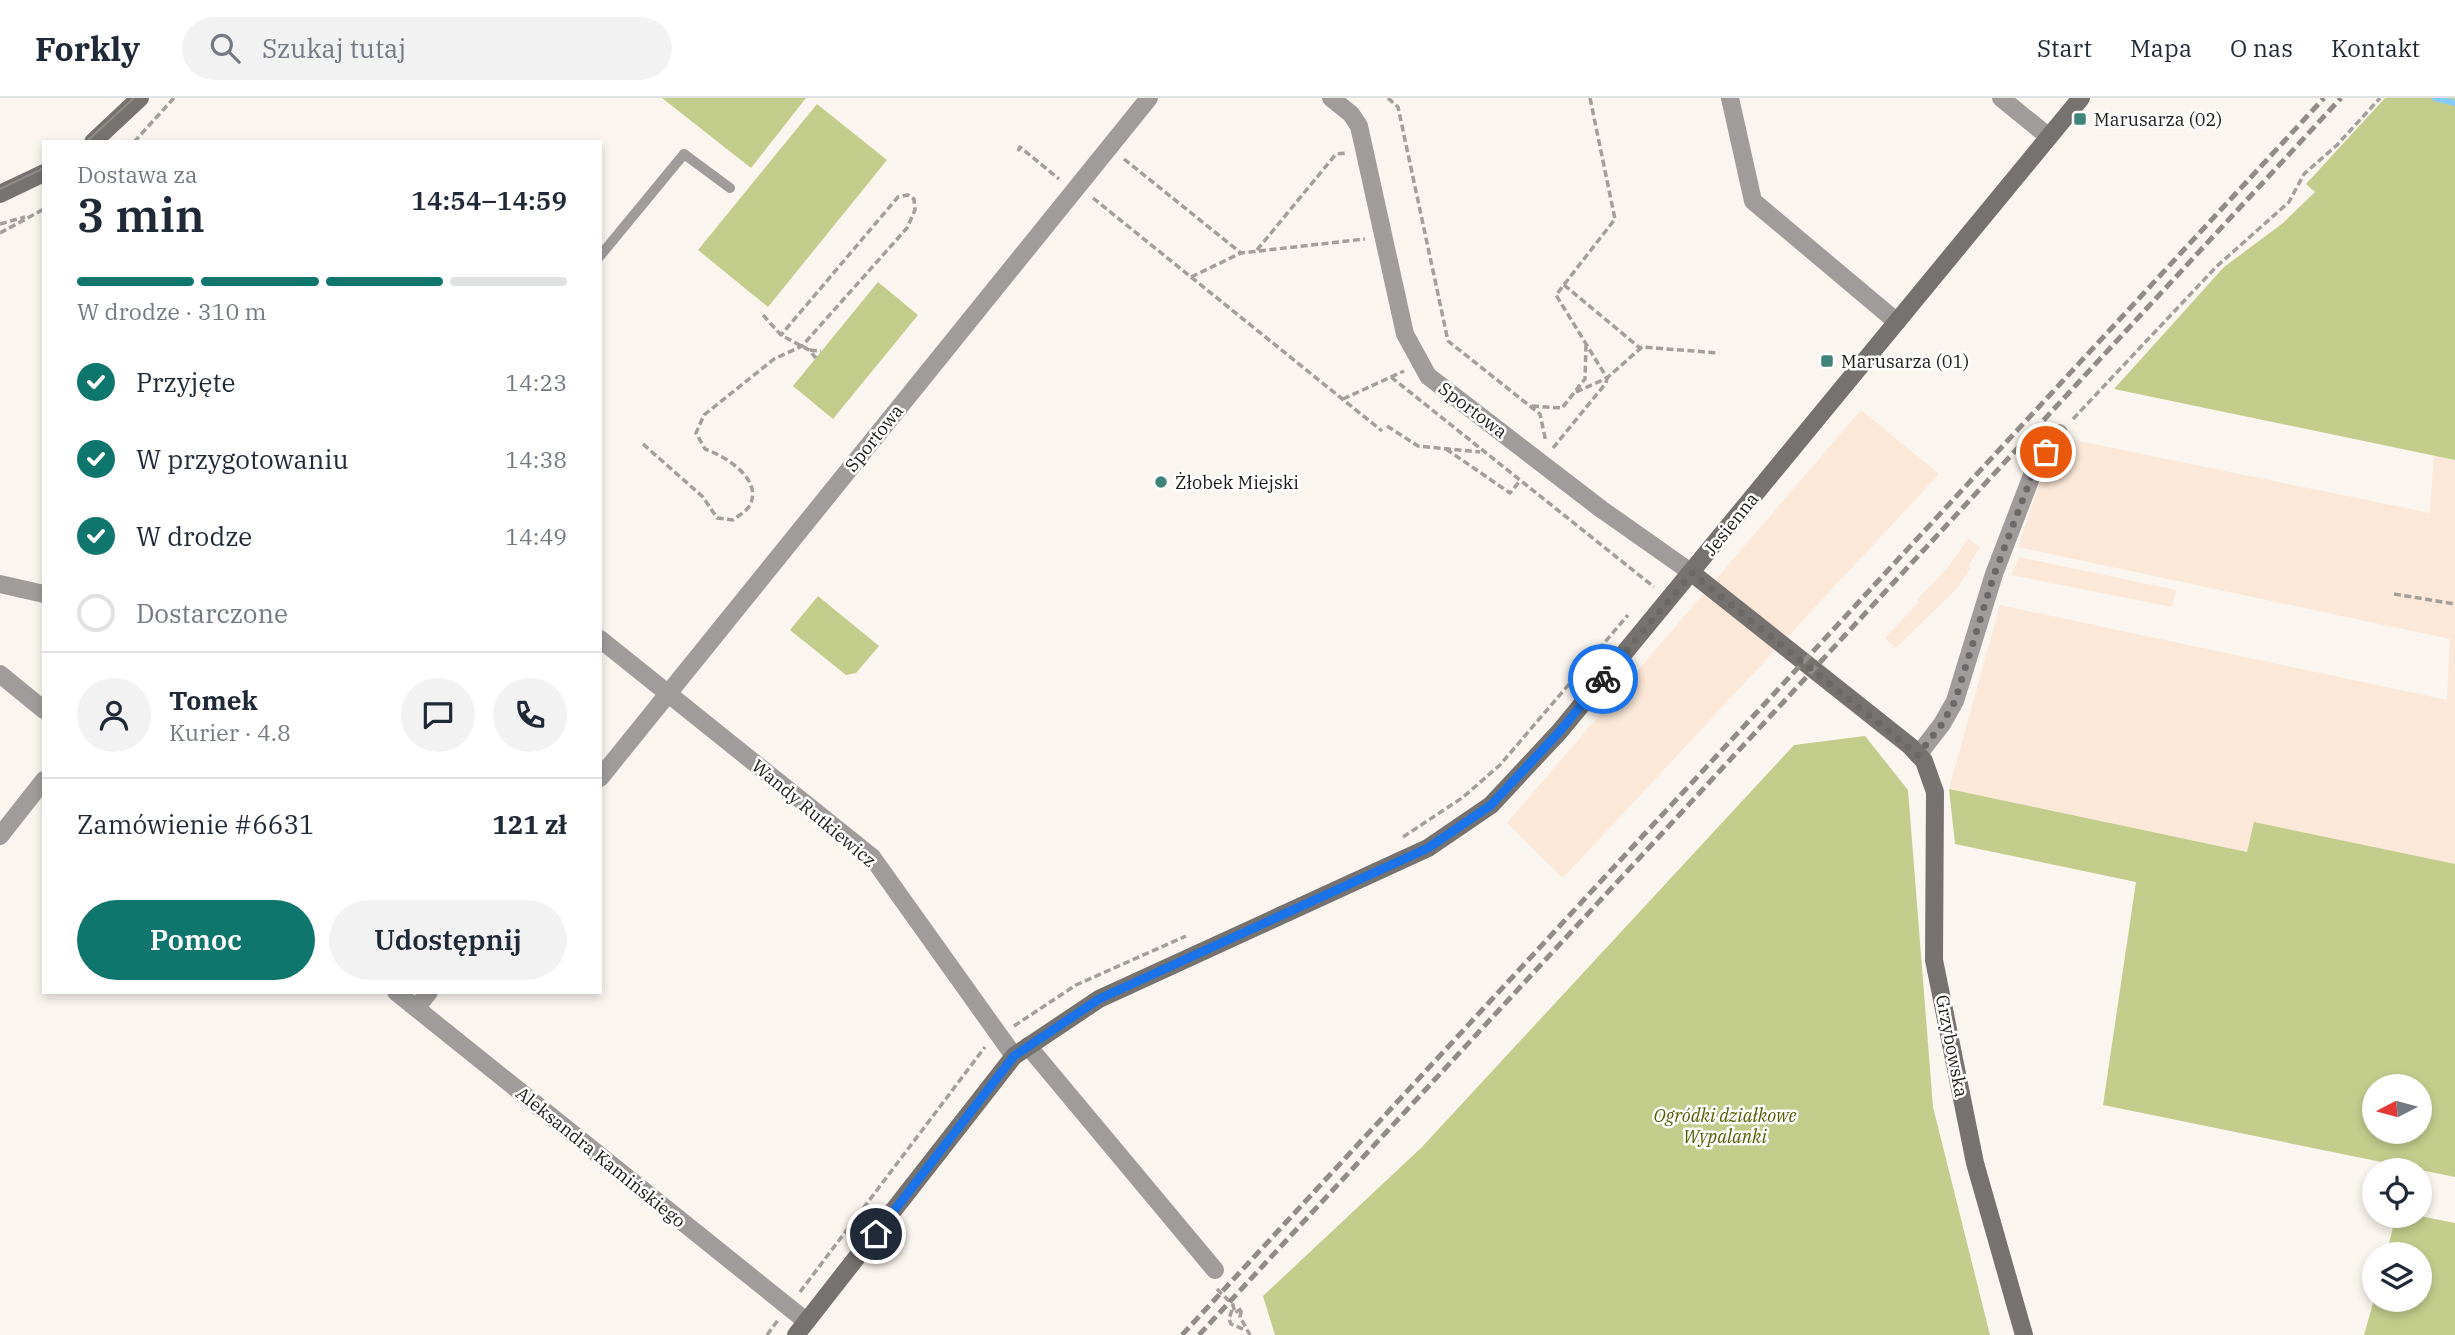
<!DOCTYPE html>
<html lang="pl">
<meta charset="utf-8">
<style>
:root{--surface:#fff;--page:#f2f2f3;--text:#1f2937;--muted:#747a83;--line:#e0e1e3;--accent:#0f766e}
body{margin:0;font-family:"IBM Plex Serif",serif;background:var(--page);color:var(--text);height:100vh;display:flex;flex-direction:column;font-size:26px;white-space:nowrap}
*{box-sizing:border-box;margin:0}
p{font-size:23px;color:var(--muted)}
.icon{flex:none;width:38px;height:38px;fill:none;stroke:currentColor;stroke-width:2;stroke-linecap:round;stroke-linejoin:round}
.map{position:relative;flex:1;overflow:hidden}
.side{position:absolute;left:42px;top:42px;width:560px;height:854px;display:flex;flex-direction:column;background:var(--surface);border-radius:0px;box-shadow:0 4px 10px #0003}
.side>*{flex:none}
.needle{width:46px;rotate:264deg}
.buttons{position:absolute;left:2362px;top:976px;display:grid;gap:14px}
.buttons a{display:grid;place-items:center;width:70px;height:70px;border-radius:50%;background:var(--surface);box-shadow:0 4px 10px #0003;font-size:35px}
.pin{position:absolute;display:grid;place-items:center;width:60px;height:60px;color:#fff;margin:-30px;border:4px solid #fff;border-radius:50%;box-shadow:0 2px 7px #0007}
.courier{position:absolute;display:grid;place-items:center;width:70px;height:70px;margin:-35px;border:5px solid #1a73e8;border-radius:50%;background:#fff;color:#222;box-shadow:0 2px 9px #0007}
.head em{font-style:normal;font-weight:600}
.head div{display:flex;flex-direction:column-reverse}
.head{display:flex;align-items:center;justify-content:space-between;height:119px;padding:0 35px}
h1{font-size:46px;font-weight:600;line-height:52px}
.bar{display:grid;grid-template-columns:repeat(4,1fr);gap:10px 7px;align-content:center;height:84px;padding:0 35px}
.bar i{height:9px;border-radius:5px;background:var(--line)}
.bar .current{background:var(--accent)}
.bar p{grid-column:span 4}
.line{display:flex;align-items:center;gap:18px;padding:0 35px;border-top:2px solid var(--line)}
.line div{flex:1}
.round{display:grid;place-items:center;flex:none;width:74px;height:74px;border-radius:37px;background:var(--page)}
ol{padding:0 35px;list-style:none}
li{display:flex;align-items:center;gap:21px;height:77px}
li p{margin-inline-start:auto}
li .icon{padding:7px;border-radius:50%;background:var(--accent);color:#fff;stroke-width:4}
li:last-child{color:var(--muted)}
li i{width:38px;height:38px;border:4px solid var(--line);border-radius:50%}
.button{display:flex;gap:14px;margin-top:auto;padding:14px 35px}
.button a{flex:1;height:80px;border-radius:42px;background:var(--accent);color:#fff;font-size:28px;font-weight:600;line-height:80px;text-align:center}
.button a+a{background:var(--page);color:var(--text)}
header{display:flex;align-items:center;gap:42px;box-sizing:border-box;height:98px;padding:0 35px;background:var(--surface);border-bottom:2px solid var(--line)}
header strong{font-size:33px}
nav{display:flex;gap:38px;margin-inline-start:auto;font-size:24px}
.search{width:490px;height:63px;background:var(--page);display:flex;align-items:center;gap:18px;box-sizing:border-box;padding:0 24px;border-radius:38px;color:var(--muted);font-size:26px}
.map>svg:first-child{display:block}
.industrial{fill:#fbe8d8}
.green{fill:#c2cd8c;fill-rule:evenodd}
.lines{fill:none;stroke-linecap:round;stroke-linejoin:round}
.stream{stroke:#87cbfe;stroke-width:6}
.path{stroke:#a39f9a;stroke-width:3.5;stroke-dasharray:7 3.5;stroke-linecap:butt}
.lane{stroke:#9f9c9b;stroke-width:10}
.street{stroke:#9f9c9b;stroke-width:18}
.secondary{stroke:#76726f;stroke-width:18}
.tram{stroke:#908c88;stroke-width:2}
.rail{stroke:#908c88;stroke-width:5;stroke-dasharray:10 5;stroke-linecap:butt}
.done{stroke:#6b6865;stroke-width:7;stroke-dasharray:0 12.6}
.route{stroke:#1a73e8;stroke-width:9}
.poi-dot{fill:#3f8479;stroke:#fff;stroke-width:2.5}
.labels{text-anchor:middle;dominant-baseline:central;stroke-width:5;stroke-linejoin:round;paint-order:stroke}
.poi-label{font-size:18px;fill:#1e1c1a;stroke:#fff;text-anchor:start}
.street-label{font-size:18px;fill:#1e1c1a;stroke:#fff}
.park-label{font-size:18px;font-style:italic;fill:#535d01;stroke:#fff}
</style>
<header>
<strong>Forkly</strong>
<div class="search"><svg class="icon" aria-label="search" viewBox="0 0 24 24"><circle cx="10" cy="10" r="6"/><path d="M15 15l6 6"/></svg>Szukaj tutaj</div>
<nav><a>Start</a><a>Mapa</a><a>O nas</a><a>Kontakt</a></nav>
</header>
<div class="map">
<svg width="2455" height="1237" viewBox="0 0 2455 1237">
<rect width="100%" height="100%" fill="#fbf5ef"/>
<g class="industrial">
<polygon points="1861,312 1939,376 1563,780 1507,725"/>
<polygon points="2069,341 2430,415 2434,357 2455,362 2455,766 2254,725 2247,754 1949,691 2000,507 2447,602 2450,541 2018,449 2043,375"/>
<polygon points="1968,441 1980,449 1969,467 1971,470 1958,489 1896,550 1885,540 1919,504 1917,502 1949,468"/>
<polygon points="2019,459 2176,492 2172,509 2011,477"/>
</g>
<g class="green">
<polygon points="662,0 806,0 751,70"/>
<polygon points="2385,0 2455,0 2455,362 2114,291 2224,169 2283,125 2315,94 2306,86"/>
<polygon points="817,6 887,62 768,209 698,152"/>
<polygon points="878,184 918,217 833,321 793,288"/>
<polygon points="818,498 879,548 856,575 846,577 790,532"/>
<polygon points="1865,638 1908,692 1933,1009 1990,1237 1275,1237 1263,1198 1422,1049 1794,647"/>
<path d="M1949 691 2247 754 2254 724 2455 766V1079L2103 1007 2136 784 1955 746ZM2375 989H2420V1034H2375Z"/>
<polygon points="2396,1118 2420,1118 2455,1125 2455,1237 2364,1237 2375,1198 2375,1202 2420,1202 2420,1157 2386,1157"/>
</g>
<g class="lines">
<polyline class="stream" points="2435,0 2455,5"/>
<g class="path">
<polyline points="1388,0 1398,9 1448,243 1540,316 1546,344"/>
<polyline points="1590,0 1615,121 1556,197 1607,280 1642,249 1719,255"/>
<polyline points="134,44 174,0"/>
<polyline points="1018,53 1020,49 1059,81"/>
<polyline points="1124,61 1241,155"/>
<polyline points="1093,100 1382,333"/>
<polyline points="0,126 25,119"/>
<polyline points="0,135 44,111"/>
<polyline points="1257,152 1336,56 1348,55"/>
<polyline points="1191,179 1241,155 1365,141"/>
<polyline points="1564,187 1640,250"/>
<polyline points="763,217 781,237 809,252 816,260"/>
<polyline points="810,252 821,253"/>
<polyline points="1391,279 1654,489"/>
<polyline points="1576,294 1607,280"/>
<polyline points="1343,301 1404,273"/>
<polyline points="1532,308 1562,310 1585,281 1586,247"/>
<polyline points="2073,321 2216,169 2289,104 2304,76 2337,47 2380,0"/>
<polyline points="1387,328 1418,348 1480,354"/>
<path d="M643 346 703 399 717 420 733 422C738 418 747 413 750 407 763 381 725 358 705 351L696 335 704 317 774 261 802 248 907 130 915 112 914 101 908 97 898 99 781 237"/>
<polyline points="1553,350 1606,285 1607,280"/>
<polyline points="1446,351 1510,395 1519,384"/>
<polyline points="2394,496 2455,506"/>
<polyline points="1403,739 1462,700 1500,667 1628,517"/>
<polyline points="1014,928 1076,887 1186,838"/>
<polyline points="1217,1191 1233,1207 1235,1215 1242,1210 1240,1219 1250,1237"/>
<polyline points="800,1194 985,949"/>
<polyline points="1232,1212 1229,1221 1231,1226 1245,1232"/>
<polyline points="767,1237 778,1222"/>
</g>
<polyline class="lane" points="600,158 684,56 730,90"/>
<g class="street">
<polyline points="1331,0 1351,16 1359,28 1405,236 1428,278 1601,411 1692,475"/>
<polyline points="1730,0 1753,103 1897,224"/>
<polyline points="2001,0 2049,39"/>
<polyline points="0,486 44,496"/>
<polyline points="600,541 872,759 1014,958"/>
<polyline points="0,576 44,612"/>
<polyline points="1918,657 1942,626 1955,603 1994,476 2034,372 2059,335"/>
<polyline points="600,680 1149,0"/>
<polyline points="0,738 44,682"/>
<polyline points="396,894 806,1223"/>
<polyline points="416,910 429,894"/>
<polyline points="1028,948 1215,1172"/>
</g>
<g class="secondary">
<polyline points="93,44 140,0"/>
<polyline points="0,96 44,75"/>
<polyline points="1692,475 1910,648 1924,663 1935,694 1934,862 1975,1065 2024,1237"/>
<polyline points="796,1237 1014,958 1099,901 1428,750 1491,707 1560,633 2081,0"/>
</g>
<g class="tram">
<polyline points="86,44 134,0"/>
<polyline points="0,91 44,70"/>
</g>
<g class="rail">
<polyline points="1182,1237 2324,0"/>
<polyline points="1199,1237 2341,0"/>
</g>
</g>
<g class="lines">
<polyline class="done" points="1603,581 1692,475 1918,657 1942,626 1955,603 1994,477 2034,372 2046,354"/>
<polyline class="route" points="876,1136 1014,958 1099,901 1428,750 1491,707 1560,633 1603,581"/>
</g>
<g class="poi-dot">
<rect x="2073" y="14" width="14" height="14" rx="3.5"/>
<rect x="1820" y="256" width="14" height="14" rx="3.5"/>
<circle cx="1161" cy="384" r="7"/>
</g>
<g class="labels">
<g class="poi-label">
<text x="2094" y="21">Marusarza (02)</text>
<text x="1841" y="263">Marusarza (01)</text>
<text x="1175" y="384">Żłobek Miejski</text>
</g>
<g class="street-label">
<text transform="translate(1473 312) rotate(37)">Sportowa</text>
<text transform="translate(874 340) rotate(-51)">Sportowa</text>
<text transform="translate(1731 426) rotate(-51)">Jesienna</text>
<text transform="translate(814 715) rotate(40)">Wandy Rutkiewicz</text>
<text transform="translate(1952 948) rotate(79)">Grzybowska</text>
<text transform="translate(601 1059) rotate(39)">Aleksandra Kamińskiego</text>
</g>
<g class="park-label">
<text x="1725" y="1017">Ogródki działkowe<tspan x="1725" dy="21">Wypalanki</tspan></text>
</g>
</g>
</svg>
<div class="buttons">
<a><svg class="needle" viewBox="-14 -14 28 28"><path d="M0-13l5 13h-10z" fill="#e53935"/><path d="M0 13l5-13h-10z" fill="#747a83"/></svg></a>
<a><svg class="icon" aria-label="locate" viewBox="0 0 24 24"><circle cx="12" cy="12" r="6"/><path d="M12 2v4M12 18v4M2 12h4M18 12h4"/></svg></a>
<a><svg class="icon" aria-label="layers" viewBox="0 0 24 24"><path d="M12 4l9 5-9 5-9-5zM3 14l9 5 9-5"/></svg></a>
</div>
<div class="pin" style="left:2046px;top:354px;background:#ea580c"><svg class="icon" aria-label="bag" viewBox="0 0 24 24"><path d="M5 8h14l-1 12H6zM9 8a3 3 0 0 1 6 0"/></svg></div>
<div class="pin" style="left:876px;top:1136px;background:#1f2937"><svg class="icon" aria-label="home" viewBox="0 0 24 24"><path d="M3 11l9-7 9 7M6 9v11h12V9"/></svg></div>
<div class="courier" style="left:1603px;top:581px"><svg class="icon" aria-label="bike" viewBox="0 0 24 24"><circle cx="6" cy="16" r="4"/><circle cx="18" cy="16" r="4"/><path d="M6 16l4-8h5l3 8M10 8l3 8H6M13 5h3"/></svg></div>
<section class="side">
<div class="head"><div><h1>3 min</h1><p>Dostawa za</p></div><em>14:54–14:59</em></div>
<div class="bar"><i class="current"></i><i class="current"></i><i class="current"></i><i></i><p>W drodze · 310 m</p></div>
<ol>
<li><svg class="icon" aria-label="check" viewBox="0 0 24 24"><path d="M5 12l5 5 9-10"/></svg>Przyjęte<p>14:23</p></li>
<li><svg class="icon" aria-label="check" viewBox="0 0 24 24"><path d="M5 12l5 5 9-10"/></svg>W przygotowaniu<p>14:38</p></li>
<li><svg class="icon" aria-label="check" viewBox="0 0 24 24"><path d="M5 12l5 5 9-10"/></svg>W drodze<p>14:49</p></li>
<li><i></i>Dostarczone</li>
</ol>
<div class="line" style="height:126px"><a class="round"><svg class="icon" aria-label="person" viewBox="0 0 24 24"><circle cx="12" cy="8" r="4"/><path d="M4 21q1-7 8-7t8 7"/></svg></a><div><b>Tomek</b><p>Kurier · 4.8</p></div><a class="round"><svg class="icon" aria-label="chat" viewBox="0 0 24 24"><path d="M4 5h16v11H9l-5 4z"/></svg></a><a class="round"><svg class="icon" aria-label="phone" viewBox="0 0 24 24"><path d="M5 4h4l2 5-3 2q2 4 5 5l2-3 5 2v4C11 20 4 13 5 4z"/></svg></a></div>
<div class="line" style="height:91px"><div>Zamówienie #6631</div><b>121 zł</b></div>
<div class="button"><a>Pomoc</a><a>Udostępnij</a></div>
</section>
</div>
